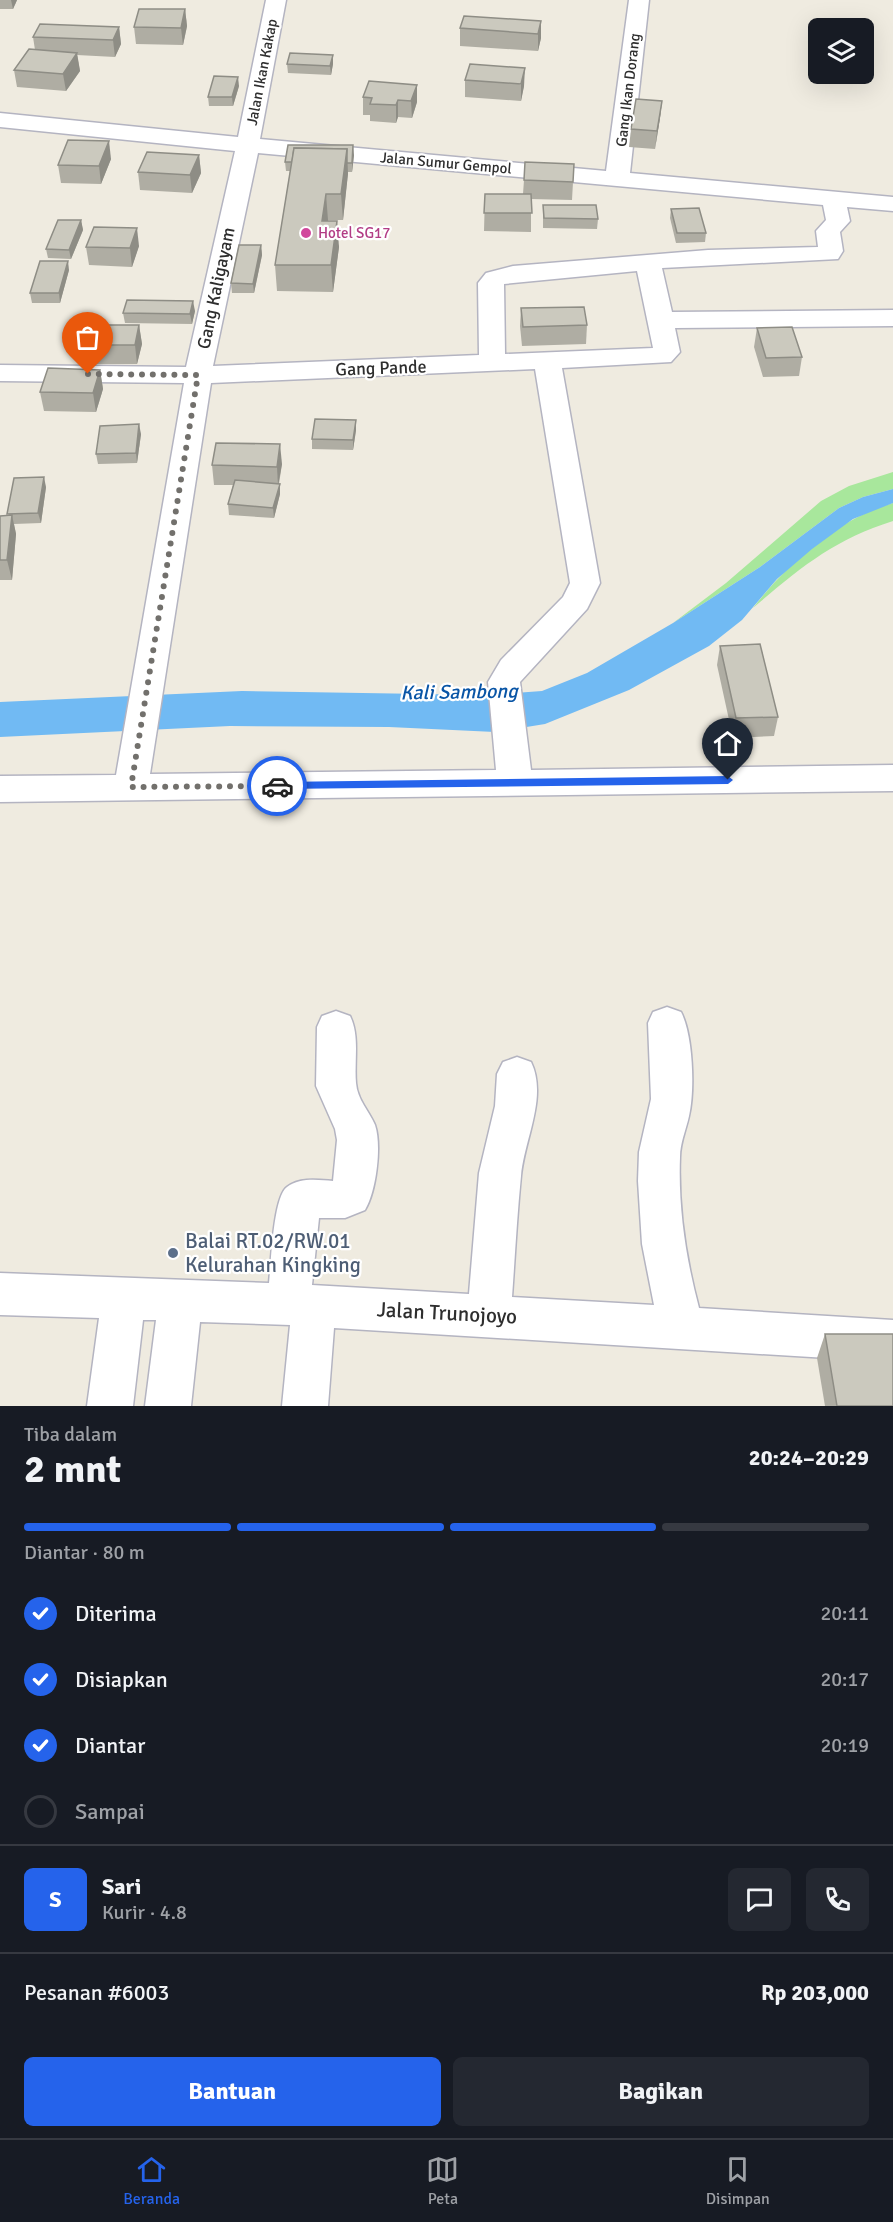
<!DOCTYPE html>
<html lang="id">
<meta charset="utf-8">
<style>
:root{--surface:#171b24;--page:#242831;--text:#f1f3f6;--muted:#9ea1a6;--line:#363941;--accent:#2563eb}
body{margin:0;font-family:Signika,sans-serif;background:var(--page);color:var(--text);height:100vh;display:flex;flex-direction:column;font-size:22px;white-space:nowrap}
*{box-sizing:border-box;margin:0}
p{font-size:20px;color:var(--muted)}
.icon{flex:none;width:33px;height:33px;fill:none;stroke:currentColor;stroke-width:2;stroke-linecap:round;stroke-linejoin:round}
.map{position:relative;height:1406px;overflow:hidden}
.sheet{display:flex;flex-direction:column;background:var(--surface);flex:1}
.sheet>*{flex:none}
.controls{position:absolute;left:808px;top:18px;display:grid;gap:12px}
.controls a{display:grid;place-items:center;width:66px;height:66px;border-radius:9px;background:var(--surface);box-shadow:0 6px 24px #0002;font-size:30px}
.pin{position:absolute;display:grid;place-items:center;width:51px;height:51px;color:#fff;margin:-62px -26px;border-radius:50% 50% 50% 0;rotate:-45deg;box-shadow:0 0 6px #0007}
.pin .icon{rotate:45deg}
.courier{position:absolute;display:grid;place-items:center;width:60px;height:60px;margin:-30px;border:4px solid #2563eb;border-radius:50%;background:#fff;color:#222;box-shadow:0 2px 8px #0007}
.summary em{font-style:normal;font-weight:800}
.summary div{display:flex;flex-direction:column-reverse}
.summary{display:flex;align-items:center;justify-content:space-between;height:102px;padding:0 24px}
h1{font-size:39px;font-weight:800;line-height:45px}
.bar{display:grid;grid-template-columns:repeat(4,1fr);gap:9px 6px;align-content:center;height:72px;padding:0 24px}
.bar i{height:8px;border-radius:4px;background:var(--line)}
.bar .current{background:var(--accent)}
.bar p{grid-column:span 4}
.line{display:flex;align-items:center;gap:15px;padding:0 24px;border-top:2px solid var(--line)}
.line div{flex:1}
.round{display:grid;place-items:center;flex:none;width:63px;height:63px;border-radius:9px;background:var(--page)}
ol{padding:0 24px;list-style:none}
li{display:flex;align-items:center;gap:18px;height:66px}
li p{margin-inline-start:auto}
li .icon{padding:6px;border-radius:50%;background:var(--accent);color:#fff;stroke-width:4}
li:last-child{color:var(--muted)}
li i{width:33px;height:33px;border:3px solid var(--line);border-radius:50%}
.action{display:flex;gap:12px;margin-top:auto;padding:12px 24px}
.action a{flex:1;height:69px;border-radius:9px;background:var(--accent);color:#fff;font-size:24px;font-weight:800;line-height:69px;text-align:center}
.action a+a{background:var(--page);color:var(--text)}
.tabs{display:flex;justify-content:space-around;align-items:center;height:84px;border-top:2px solid var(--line);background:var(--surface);font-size:16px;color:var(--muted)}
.tabs a{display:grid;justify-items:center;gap:3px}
.tabs .current{color:var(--accent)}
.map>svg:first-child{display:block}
.green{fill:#a8e79c}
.water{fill:#71baf3}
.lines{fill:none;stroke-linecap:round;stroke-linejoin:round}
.minor-casing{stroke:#b4b4c1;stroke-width:3}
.minor{fill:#fff;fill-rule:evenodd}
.wall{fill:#afada3}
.shaded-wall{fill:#8e8d85}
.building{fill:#cbc9be;stroke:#8e8d85;stroke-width:1.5}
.route{fill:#2563eb}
.done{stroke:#72706c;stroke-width:6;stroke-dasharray:0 10.8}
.hotel-dot{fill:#d1479c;stroke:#fff;stroke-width:2}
.service-dot{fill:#5c6f8a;stroke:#fff;stroke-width:2}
.labels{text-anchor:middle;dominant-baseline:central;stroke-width:4.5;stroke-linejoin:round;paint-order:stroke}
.far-street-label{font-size:15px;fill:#2e2e2e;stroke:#fff}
.far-hotel-label{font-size:15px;fill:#b23c85;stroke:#fff;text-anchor:start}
.street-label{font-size:18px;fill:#2e2e2e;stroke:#fff}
.water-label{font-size:20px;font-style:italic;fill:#0955a6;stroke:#fff}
.near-service-label{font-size:21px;fill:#4e5e75;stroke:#fff;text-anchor:start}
.near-street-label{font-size:21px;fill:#2e2e2e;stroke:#fff}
</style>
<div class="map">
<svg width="893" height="1406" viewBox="0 0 893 1406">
<rect width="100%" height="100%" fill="#efebe0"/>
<g class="green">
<polygon points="893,472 893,489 863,497 839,508 760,567 673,623 726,583 821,501 849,486"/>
<path d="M893 503V521C833 540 800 568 753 608 788 563 837 519 893 503Z"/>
</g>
<polygon class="water" points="893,489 893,503 853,519 812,549 777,579 742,620 709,646 629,690 545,724 495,732 389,727 230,726 0,737 0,702 242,691 486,695 542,691 587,673 673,623 760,567 839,508 863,497"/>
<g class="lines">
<defs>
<g id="minor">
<path d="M266 0H286L260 139 606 171 629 0H649L630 173 893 197V211L847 207 850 221 840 232 843 251 838 259 662 268 672 312 893 310V326L675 328 680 352 671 362 562 368 600 583 587 609 520 682 531 770 893 765V791L0 802V776L116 775 184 383 0 381V365L186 367 235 151 0 127V113L238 137ZM258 153 823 205 826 220 816 231 818 247 708 250 513 266 486 273 478 283 479 355 213 366ZM637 271 653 348 505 354 504 284ZM535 369 570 583 563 597 501 660 488 682 496 770 150 774 211 383Z"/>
<path d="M667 1007 681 1012C693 1035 695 1090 689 1116 686 1130 680 1143 680 1157 678 1208 686 1259 699 1308L893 1320V1362L334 1328 328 1406H282L290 1325 200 1322 191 1406H145L156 1320H143L133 1406H87L99 1318 0 1315V1273L269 1283C271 1264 273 1197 287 1187 300 1177 319 1180 333 1181L337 1140 335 1129 316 1086 317 1027 322 1016 336 1011 350 1016C360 1036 354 1061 356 1083 357 1099 369 1111 375 1125 382 1146 376 1192 365 1210L345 1218H319L312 1285 469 1294 479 1173 495 1106 497 1074 503 1062 517 1057 531 1062C548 1097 524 1140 521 1176 517 1216 515 1256 512 1297L654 1305 642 1244 638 1181 639 1152 651 1099 648 1023 653 1012Z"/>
</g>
</defs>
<use href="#minor" class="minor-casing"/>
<use href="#minor" class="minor"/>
</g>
<g class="wall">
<polygon points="0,0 17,0 13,9 0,9"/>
<polygon points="185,9 187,26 183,45 136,44 134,27"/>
<polygon points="541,21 541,38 538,51 460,46 460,28"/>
<polygon points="119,27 121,44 115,57 77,55 80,71 66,91 17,87 14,70 35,50 33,37"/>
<polygon points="333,55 333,64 331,75 288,73 287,64"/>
<polygon points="470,64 524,86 521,101 465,97 465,80"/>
<polygon points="417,85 417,102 412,118 398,117 396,123 370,121 370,115 363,115 363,97"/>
<polygon points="239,86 233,106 209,106 208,97"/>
<polygon points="662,101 660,118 655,149 629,147 631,129"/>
<polygon points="199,155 201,173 192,193 140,190 138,172"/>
<polygon points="354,155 352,172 348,172 343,220 328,220 339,247 333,292 277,291 275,265 290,171 286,171 285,162"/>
<polygon points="111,159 101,184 61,183 58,165"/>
<polygon points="574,164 572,200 531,199 531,232 484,231 485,194 523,194 524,180"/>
<polygon points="543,205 598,219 597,229 543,228"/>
<polygon points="671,209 706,233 705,242 676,243 670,218"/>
<polygon points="81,220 83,230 71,259 48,258 46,249"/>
<polygon points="261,245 262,255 254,293 232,293 231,283"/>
<polygon points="139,246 132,267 89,265 86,247"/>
<polygon points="69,270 60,303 32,303 30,293"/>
<polygon points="521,308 587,325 586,344 522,346 520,326"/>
<polygon points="195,311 192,324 125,323 123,313"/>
<polygon points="139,325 142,344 137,364 82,364 79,345"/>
<polygon points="757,328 802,357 799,376 763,377 754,347"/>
<polygon points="100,370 103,389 96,412 44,411 40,392"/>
<polygon points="356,420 356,430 353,450 312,449 312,439"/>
<polygon points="141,434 137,463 98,464 96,454"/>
<polygon points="282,464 279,484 280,494 274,518 229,515 228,504 233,485 214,485 212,465"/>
<polygon points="46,487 41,523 14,524 16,534 12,580 0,580 0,516 8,515"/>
<polygon points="720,646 778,717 774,736 733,738 717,665"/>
<polygon points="825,1334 893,1406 825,1406 817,1358"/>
</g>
<g class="shaded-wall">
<polygon points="11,0 17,0 13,9"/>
<polygon points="185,9 187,26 183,45 181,28"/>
<polygon points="541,21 541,38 538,51 538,34"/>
<polygon points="119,27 121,44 115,57 113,40"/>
<polygon points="77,53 80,71 66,91 63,74"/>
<polygon points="333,55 333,64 331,75 330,66"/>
<polygon points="525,68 524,86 521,101 521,84"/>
<polygon points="238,77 239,86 233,106 232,97"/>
<polygon points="417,85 417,102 412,118 411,101"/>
<polygon points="398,100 398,117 396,123 396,105"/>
<polygon points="662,101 660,118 655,149 657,131"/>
<polygon points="109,141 111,159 101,184 99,166"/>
<polygon points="353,145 354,155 352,172 352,163"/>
<polygon points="347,149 348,174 343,220 341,194"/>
<polygon points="199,155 201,173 192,193 190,175"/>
<polygon points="326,194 328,220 324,247 322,221"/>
<polygon points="81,220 83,230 71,259 69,250"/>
<polygon points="337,221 339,247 333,292 331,265"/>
<polygon points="137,228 139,246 132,267 130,248"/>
<polygon points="261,245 262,255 254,293 253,284"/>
<polygon points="68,261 69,270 60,303 59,293"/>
<polygon points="193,301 195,311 192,324 190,314"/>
<polygon points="139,325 142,344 137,364 135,345"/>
<polygon points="100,370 103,389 96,412 93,393"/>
<polygon points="356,420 356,430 353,450 353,440"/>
<polygon points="139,424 141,434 137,463 136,453"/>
<polygon points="280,444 282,464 278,486 277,467"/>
<polygon points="44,477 46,487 41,523 38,513"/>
<polygon points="280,484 280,494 274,518 273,508"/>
<polygon points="12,515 16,534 12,580 7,560"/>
</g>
<g class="building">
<polygon points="139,9 185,9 181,28 134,27"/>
<polygon points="464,16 541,21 538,34 460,28"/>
<polygon points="40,24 119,27 113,40 33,37"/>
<polygon points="29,49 77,53 63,74 14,70"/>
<polygon points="290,53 333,55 330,66 287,64"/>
<polygon points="470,64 525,68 521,84 465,80"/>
<polygon points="214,76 238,77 232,97 208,97"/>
<polygon points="369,81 417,85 411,101 398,100 396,105 370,104 372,98 363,97"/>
<polygon points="636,99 662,101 657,131 631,129"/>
<polygon points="68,140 109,141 99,166 58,165"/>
<polygon points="288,145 353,145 352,163 347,163 347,149 294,148 292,162 285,162"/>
<polygon points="294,148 347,149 341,194 326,194 322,221 337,221 331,265 275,265"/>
<polygon points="147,152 199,155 190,175 138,172"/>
<polygon points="525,162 574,164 573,182 524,180"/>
<polygon points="485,194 531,194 532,213 484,213"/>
<polygon points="543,205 596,205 598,219 544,218"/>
<polygon points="699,208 706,233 677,233 671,209"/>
<polygon points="58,220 81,220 69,250 46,249"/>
<polygon points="94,227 137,228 130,248 86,247"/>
<polygon points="239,245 261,245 253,284 231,283"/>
<polygon points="40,261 68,261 59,293 30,293"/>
<polygon points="127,300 193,301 190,314 123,313"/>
<polygon points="584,307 587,325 523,327 521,308"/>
<polygon points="84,325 139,325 135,345 79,345"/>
<polygon points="792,327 802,357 766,358 757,328"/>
<polygon points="48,368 100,370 93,393 40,392"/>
<polygon points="315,419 356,420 353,440 312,439"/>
<polygon points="139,424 136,453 96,454 100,426"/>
<polygon points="216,443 280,444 277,467 212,465"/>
<polygon points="44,477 38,513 7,514 14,478"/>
<polygon points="235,480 280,484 273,508 228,504"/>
<polygon points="12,515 7,560 0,560 0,516"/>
<polygon points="760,644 778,717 736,718 720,646"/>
<polygon points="825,1334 893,1334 893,1406 837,1406"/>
</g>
<polygon class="route" points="728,776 733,780 728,784 277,789 272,786 277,782"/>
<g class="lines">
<polyline class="done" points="88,374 198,375 131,787 277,786"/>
</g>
<circle class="hotel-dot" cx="306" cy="233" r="6"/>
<circle class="service-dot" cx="173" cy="1253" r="6"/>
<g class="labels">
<g class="far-street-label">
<text transform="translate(262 72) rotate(-79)">Jalan Ikan Kakap</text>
<text transform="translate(628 90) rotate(-83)">Gang Ikan Dorang</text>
<text transform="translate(446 163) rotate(5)">Jalan Sumur Gempol</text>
</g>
<g class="far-hotel-label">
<text x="318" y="233">Hotel SG17</text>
</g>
<g class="street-label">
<text transform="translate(216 288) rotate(-78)">Gang Kaligayam</text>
<text transform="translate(381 368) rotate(-2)">Gang Pande</text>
</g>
<g class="water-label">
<text transform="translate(459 692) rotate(-1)">Kali Sambong</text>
</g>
<g class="near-service-label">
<text x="185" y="1241">Balai RT.02/RW.01<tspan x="185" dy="24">Kelurahan Kingking</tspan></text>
</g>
<g class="near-street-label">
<text transform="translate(447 1313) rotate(3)">Jalan Trunojoyo</text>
</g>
</g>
</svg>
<div class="controls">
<a><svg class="icon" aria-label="layers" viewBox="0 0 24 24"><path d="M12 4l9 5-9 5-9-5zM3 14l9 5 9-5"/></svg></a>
</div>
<div class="pin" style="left:88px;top:374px;background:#ea580c"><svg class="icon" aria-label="bag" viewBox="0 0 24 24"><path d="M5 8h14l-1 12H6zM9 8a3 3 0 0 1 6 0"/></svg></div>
<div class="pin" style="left:728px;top:780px;background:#1f2937"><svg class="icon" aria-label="home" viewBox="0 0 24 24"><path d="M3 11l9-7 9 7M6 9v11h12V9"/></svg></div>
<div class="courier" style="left:277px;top:786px"><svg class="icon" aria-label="car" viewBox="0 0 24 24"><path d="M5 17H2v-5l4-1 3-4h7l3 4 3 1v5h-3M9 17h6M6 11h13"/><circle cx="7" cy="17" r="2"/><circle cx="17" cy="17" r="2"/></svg></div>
</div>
<section class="sheet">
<div class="summary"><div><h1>2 mnt</h1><p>Tiba dalam</p></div><em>20:24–20:29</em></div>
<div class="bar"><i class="current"></i><i class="current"></i><i class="current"></i><i></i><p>Diantar · 80 m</p></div>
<ol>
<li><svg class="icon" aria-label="check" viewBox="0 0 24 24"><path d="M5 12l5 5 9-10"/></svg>Diterima<p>20:11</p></li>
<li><svg class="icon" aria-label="check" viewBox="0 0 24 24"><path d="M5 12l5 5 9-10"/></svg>Disiapkan<p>20:17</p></li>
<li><svg class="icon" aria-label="check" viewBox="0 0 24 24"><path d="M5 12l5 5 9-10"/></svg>Diantar<p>20:19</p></li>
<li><i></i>Sampai</li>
</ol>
<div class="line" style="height:108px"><b class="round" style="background:var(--accent);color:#fff">S</b><div><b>Sari</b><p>Kurir · 4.8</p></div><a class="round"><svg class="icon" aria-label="chat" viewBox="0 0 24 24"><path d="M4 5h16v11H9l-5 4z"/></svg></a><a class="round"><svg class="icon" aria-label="phone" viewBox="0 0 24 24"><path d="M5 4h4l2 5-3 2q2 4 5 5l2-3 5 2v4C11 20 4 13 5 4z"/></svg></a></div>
<div class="line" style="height:78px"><div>Pesanan #6003</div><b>Rp 203,000</b></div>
<div class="action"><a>Bantuan</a><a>Bagikan</a></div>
</section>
<nav class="tabs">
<a class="current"><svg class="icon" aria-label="home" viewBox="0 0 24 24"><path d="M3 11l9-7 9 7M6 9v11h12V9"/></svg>Beranda</a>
<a><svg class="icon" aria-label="map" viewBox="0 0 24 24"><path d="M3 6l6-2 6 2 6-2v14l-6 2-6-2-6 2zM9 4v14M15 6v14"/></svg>Peta</a>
<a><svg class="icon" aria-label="saved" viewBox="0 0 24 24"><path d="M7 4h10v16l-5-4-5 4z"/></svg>Disimpan</a>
</nav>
